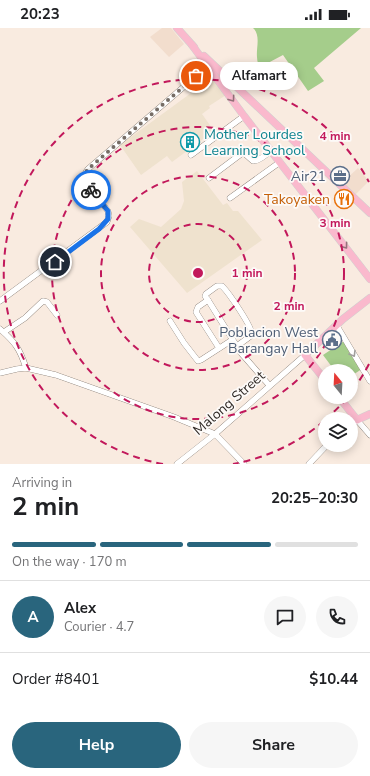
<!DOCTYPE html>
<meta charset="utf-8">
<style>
:root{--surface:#fff;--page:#f6f6f6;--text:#202124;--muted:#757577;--line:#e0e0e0;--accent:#29657d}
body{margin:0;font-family:"Nunito Sans",sans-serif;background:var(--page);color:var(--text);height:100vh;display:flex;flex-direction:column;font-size:15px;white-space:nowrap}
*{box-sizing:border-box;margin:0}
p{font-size:13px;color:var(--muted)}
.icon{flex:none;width:22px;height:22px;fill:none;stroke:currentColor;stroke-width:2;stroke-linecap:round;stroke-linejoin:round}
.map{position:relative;height:436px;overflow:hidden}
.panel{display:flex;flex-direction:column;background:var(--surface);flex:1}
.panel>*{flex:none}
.needle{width:26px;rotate:342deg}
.controls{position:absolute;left:318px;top:336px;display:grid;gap:8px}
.controls a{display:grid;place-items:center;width:40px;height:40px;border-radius:50%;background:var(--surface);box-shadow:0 2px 10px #0003;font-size:20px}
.pin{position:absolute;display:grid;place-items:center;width:34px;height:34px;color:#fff;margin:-17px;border:2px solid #fff;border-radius:50%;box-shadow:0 1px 4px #0007}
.courier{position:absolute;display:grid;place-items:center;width:40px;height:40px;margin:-20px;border:3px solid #1a73e8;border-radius:50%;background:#fff;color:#222;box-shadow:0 1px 5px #0007}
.bubble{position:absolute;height:28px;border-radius:14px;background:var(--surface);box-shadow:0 2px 10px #0003;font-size:13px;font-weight:700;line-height:28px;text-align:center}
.head em{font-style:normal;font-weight:700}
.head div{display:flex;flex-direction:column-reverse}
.head{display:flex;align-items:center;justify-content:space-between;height:68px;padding:0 12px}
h1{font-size:26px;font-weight:700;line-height:30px}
.bar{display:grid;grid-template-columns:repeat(4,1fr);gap:6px 4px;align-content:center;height:48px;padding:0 12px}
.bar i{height:5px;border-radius:3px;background:var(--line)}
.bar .current{background:var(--accent)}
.bar p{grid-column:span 4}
.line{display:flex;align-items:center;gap:10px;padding:0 12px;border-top:1px solid var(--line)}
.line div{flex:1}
.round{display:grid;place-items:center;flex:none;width:42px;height:42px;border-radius:21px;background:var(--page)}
.cta{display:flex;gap:8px;margin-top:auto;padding:8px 12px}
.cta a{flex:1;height:46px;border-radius:24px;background:var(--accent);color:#fff;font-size:16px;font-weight:700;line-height:46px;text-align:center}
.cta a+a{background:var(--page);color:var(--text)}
.status{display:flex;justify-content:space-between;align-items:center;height:28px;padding:0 20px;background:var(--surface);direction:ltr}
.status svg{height:11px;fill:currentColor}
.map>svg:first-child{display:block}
.built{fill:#f2ddcd}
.education{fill:#efe2ce}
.green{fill:#a5cd8b}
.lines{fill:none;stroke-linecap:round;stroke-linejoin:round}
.minor-casing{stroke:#6f6359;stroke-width:6}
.major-casing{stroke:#d1d0cf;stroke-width:8}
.minor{stroke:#fff;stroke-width:5.5}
.major{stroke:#fab9cd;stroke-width:7}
.oneway{stroke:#947179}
.oneway2{stroke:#a19f9d}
.done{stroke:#766d66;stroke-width:4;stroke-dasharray:0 7.2}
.route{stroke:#1a73e8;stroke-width:5}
.ring{fill:none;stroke:#c2185b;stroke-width:2;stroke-dasharray:7 5}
.labels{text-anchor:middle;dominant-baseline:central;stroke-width:3.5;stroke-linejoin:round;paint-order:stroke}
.culture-label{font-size:14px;fill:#0d838f;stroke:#fdfaf8;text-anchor:start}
.service-label{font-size:14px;fill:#4e5e75;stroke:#fdfaf8;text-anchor:end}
.food-label{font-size:14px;fill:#c56008;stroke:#fdfaf8;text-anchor:end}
.street-label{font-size:14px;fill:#2f2925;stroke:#fdfaf8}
.centre{fill:#c2185b;stroke:#fdfaf8;stroke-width:2}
.ring-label{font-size:12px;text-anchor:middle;font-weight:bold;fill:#c2185b;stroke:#fdfaf8;stroke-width:3.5;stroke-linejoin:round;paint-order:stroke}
</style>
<div class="status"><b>20:23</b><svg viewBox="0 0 49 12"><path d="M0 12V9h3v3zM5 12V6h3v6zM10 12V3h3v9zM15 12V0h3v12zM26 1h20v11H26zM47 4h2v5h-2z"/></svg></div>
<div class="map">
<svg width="370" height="436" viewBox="0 0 370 436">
<rect width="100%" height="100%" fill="#f9ebe0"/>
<g class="built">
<polygon points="162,0 171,0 184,16 169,29 150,9"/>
<polygon points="358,140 369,153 355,167 343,154"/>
</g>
<g class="education">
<polygon points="213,49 226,67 209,78 210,80 202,86 214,103 172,134 167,128 141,147 120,117"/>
<polygon points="197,143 223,177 227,175 233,183 238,183 262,212 187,265 130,199 139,191 161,199 181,181 184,173 182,154"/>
</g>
<g class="green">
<path d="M253 0H361L314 40 324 53 308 63 283 27 266 36 267 41 260 43C259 38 257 34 257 29 256 20 261 7 253 0Z"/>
<polygon points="344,313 362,341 351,348 351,343 335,343 323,327"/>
</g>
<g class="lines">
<defs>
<g id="minor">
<polyline points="191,127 244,88"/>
<path d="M209 150 241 126H245L253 133C260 133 265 127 271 123"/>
<polyline points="230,170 280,134"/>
<path d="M208 272 205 268 206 266 217 258H222C229 265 253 300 252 307L237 318"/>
<path d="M0 273 107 194 109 188 108 183 86 155C83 149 84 147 88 141L208 38"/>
<polyline points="170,293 184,315 198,333 201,332 232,312"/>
<polyline points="337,298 370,353"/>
<path d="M0 301C15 314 20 321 26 340"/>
<polyline points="4,304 25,290 43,273 47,274 57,287"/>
<polyline points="219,320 196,284 198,279 208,272 241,325 269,357"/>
<polyline points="0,345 17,341 26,340 56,347 174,389 215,406 244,436"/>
<polyline points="351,397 357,392 370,407"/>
<polyline points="177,436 215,406 305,327"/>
<polyline points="309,436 327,417"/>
</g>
<g id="major">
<polyline points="177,0 194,19"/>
<polyline points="192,17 244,88 370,251"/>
<polyline points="204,28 370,185"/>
<polyline points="325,352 305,327 343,291 370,270"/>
<polyline points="339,369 357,392 370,386"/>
</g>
</defs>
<use href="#minor" class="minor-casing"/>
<use href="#major" class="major-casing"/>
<use href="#minor" class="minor"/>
<use href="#major" class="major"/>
</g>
<defs><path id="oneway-chevron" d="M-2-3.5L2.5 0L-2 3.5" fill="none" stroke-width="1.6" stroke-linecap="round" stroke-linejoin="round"/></defs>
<g class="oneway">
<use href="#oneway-chevron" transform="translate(232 71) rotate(54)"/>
<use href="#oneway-chevron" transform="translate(345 218) rotate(53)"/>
</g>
<use class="oneway2" href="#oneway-chevron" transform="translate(353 326) rotate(59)"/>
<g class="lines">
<path class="done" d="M91 162C84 153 81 151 88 141L196 48"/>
<polyline class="route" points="55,234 99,201 108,191 108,183 91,162"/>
</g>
<g class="ring">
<circle cx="198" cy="245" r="49"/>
<circle cx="198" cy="245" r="97"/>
<circle cx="198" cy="245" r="146"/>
<path d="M369 336A194 194 0 0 1 352 363M347 370A194 194 0 0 1 327 390M324 393A194 194 0 0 1 233 436M163 436A194 194 0 1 1 369 154"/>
</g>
<defs>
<symbol id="building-ring" viewBox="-11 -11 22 22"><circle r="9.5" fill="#fdfaf8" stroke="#0f9aa8" stroke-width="1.5"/><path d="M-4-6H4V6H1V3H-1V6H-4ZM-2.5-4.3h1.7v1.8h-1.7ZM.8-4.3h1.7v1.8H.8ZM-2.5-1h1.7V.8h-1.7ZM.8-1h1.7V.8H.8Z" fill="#0f9aa8"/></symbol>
<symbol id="office-ring" viewBox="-11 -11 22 22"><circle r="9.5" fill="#fdfaf8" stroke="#5c6f8a" stroke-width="1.5"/><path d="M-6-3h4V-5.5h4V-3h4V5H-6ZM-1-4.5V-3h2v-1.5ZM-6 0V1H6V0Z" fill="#5c6f8a"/></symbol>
<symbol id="restaurant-ring" viewBox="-11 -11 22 22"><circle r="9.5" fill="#fdfaf8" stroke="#e8710a" stroke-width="1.5"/><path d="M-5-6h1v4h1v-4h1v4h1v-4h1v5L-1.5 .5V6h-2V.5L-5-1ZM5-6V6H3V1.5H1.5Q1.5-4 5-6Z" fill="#e8710a"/></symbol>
<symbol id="civic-ring" viewBox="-11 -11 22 22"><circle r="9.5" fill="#fdfaf8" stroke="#5c6f8a" stroke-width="1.5"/><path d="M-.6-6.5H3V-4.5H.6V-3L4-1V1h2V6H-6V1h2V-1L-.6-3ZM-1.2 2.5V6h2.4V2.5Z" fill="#5c6f8a"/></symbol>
</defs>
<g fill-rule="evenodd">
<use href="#building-ring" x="179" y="103" width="22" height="22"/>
<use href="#office-ring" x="329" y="137" width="22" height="22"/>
<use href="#restaurant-ring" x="333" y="160" width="22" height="22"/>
<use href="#civic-ring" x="321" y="301" width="22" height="22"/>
</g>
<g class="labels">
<g class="culture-label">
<text x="204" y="106">Mother Lourdes<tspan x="204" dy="16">Learning School</tspan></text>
</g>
<g class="service-label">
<text x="326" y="148">Air21</text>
<text x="318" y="304">Poblacion West<tspan x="318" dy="16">Barangay Hall</tspan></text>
</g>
<g class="food-label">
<text x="330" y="171">Takoyaken</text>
</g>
<g class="street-label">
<text transform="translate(229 375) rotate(-41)">Malong Street</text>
</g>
</g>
<circle cx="198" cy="245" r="6" class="centre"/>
<g class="ring-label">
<text x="335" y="112">4 min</text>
<text x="335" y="199">3 min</text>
<text x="247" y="249">1 min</text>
<text x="289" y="282">2 min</text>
</g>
</svg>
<div class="controls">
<a><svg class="needle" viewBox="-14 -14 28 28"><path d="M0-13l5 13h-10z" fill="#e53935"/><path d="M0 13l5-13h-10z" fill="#757577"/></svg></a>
<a><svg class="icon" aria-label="layers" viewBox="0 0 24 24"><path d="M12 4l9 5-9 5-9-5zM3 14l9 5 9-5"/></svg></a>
</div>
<div class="pin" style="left:196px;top:48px;background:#ea580c"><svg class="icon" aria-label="bag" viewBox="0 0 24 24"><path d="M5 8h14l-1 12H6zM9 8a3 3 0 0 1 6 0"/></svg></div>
<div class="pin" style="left:55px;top:234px;background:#1f2937"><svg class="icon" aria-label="home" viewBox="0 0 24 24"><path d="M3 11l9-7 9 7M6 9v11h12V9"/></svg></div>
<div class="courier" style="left:91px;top:162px"><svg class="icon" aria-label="bike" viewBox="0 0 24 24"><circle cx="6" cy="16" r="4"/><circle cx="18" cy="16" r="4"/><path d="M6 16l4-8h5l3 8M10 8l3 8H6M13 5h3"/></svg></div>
<div class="bubble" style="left:220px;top:34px;width:78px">Alfamart</div>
</div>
<section class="panel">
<div class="head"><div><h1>2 min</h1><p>Arriving in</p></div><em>20:25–20:30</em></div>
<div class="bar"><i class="current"></i><i class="current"></i><i class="current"></i><i></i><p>On the way · 170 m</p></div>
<div class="line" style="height:72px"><b class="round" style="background:var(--accent);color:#fff">A</b><div><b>Alex</b><p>Courier · 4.7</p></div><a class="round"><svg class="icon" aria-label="chat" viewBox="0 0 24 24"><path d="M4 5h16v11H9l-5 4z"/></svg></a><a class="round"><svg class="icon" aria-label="phone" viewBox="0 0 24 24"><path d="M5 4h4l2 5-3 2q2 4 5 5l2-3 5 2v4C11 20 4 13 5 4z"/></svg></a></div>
<div class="line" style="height:52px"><div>Order #8401</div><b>$10.44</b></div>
<div class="cta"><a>Help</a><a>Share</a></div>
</section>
